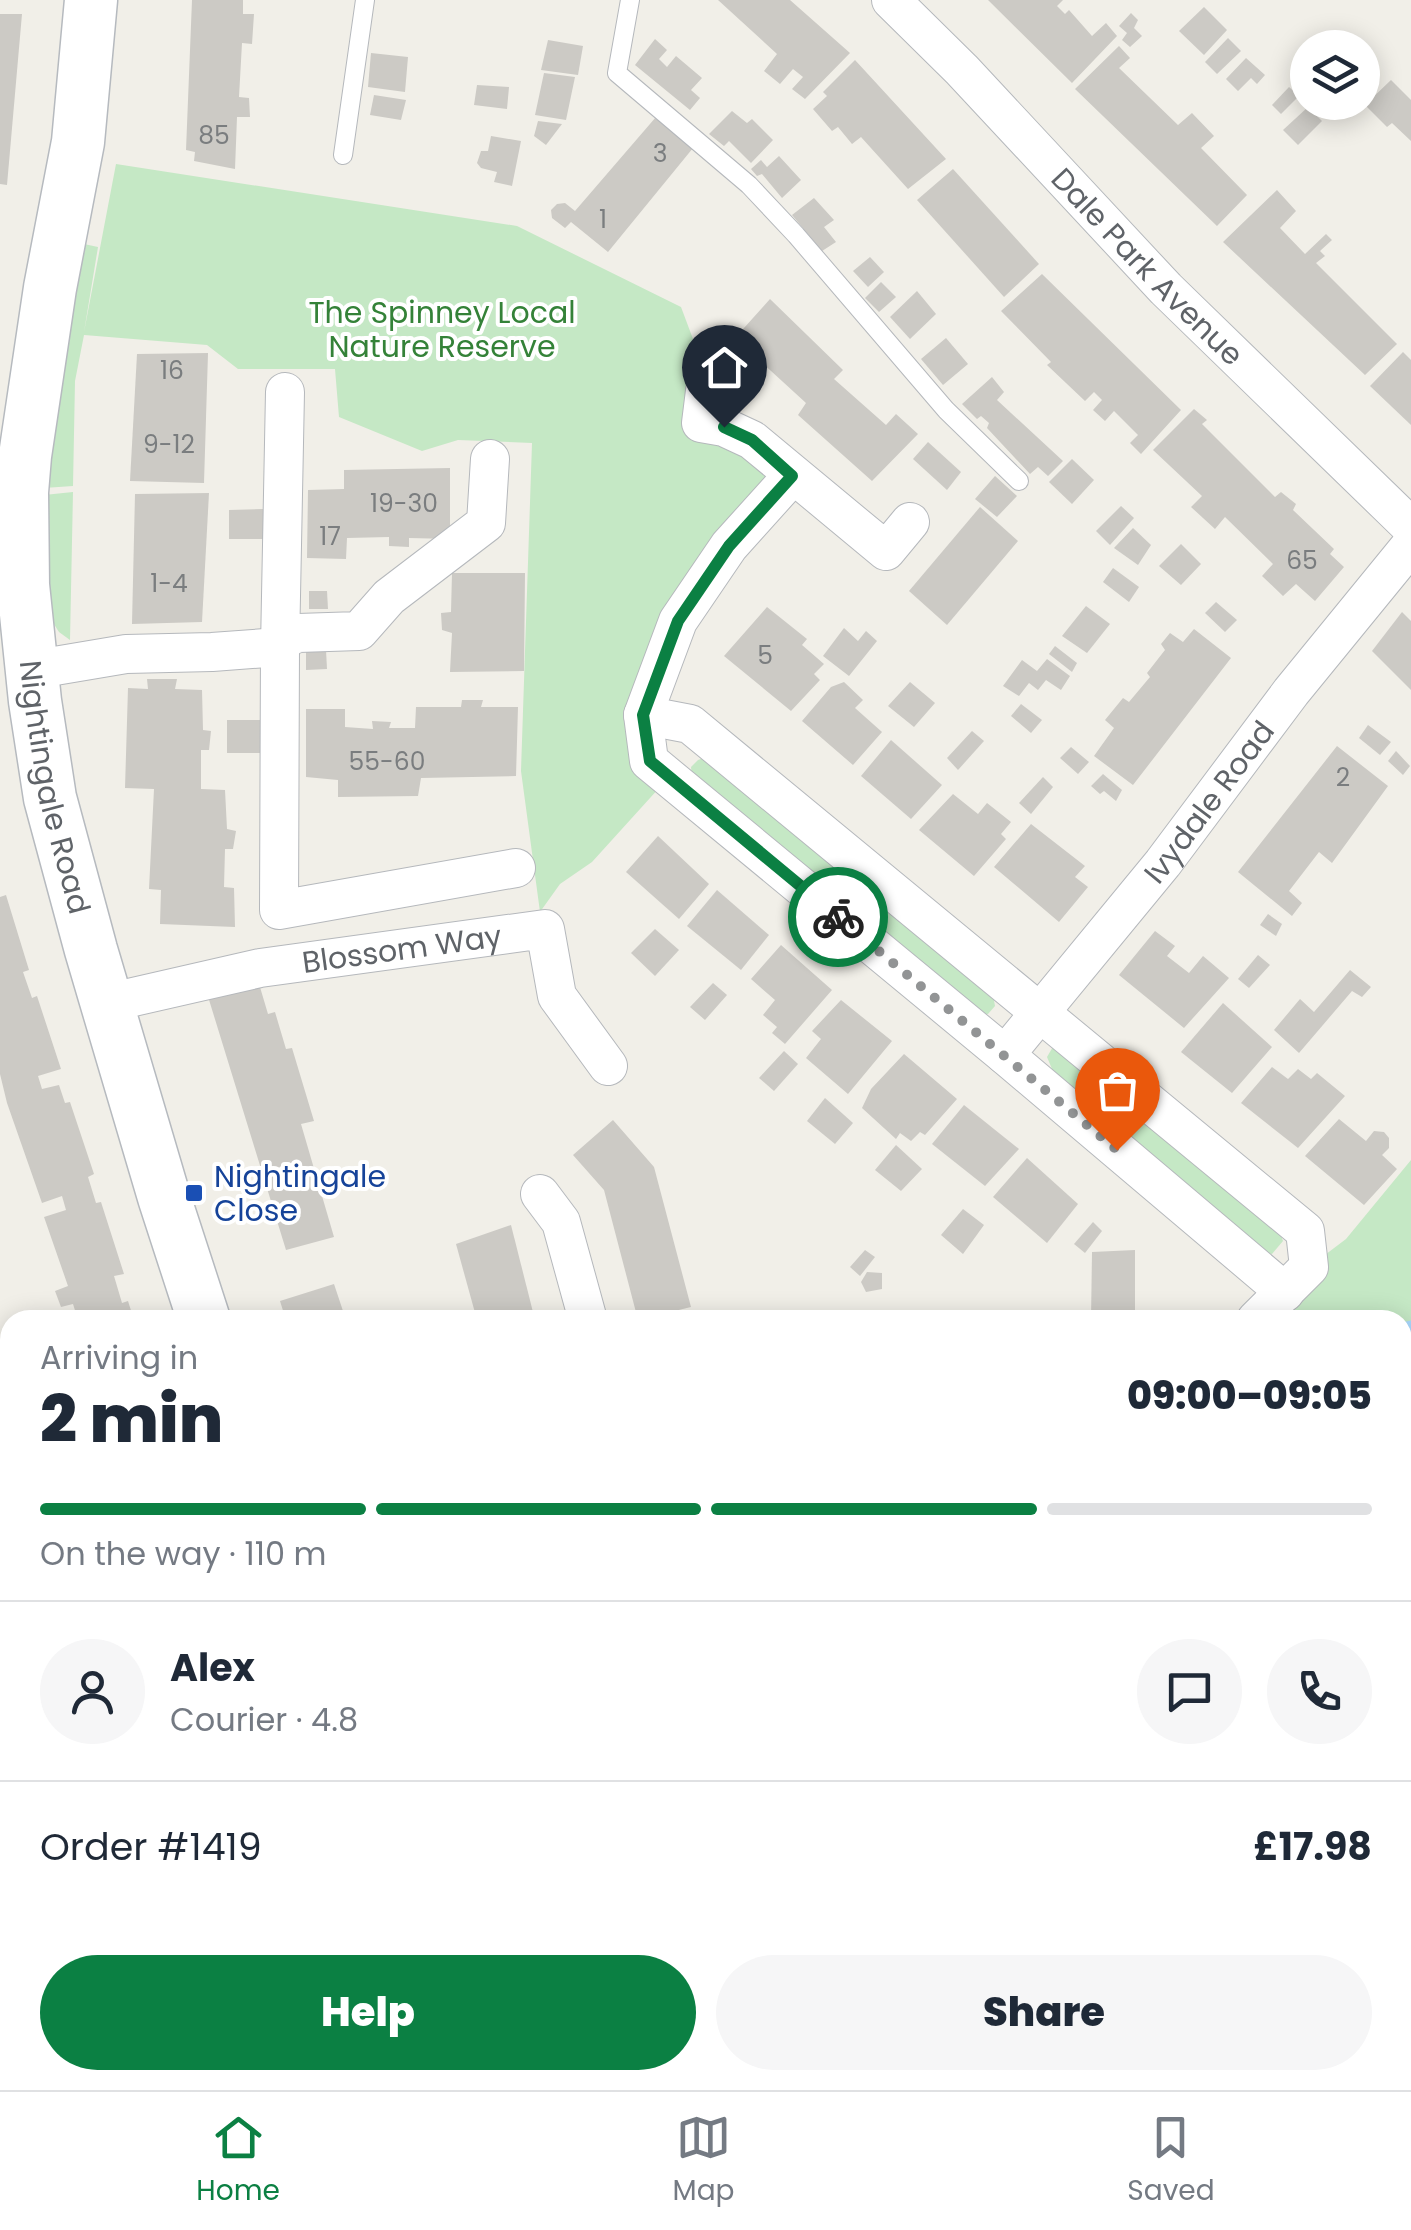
<!DOCTYPE html>
<meta charset="utf-8">
<style>
:root{--surface:#fff;--page:#f6f6f7;--text:#1f2937;--muted:#747a83;--line:#e0e1e3;--accent:#0b8043}
body{margin:0;font-family:Poppins,sans-serif;background:var(--page);color:var(--text);height:100vh;display:flex;flex-direction:column;font-size:38px;white-space:nowrap}
*{box-sizing:border-box;margin:0}
p{font-size:32px;color:var(--muted)}
.icon{flex:none;width:55px;height:55px;fill:none;stroke:currentColor;stroke-width:2;stroke-linecap:round;stroke-linejoin:round}
.map{position:relative;flex:1;overflow:hidden}
.sheet{position:absolute;left:0px;top:1310px;width:1412px;height:780px;display:flex;flex-direction:column;background:var(--surface);border-radius:30px 30px 0 0;box-shadow:0 5px 25px #0003}
.sheet>*{flex:none}
.tools{position:absolute;left:1290px;top:30px;display:grid;gap:20px}
.tools a{display:grid;place-items:center;width:90px;height:90px;border-radius:50%;background:var(--surface);box-shadow:0 5px 25px #0003;font-size:50px}
.pin{position:absolute;display:grid;place-items:center;width:85px;height:85px;color:#fff;margin:-102px -42px;border-radius:50% 50% 50% 0;rotate:-45deg;box-shadow:0 0 10px #0007}
.pin .icon{rotate:45deg}
.courier{position:absolute;display:grid;place-items:center;width:100px;height:100px;margin:-50px;border:8px solid #0b8043;border-radius:50%;background:#fff;color:#222;box-shadow:0 2px 12px #0007}
.overview em{font-style:normal;font-weight:800}
.overview div{display:flex;flex-direction:column-reverse}
.overview{display:flex;align-items:center;justify-content:space-between;height:170px;padding:0 40px}
h1{font-size:65px;font-weight:800;line-height:75px}
.bar{display:grid;grid-template-columns:repeat(4,1fr);gap:15px 10px;align-content:center;height:120px;padding:0 40px}
.bar i{height:12px;border-radius:8px;background:var(--line)}
.bar .on{background:var(--accent)}
.bar p{grid-column:span 4}
.line{display:flex;align-items:center;gap:25px;padding:0 40px;border-top:2px solid var(--line)}
.line div{flex:1}
.round{display:grid;place-items:center;flex:none;width:105px;height:105px;border-radius:52px;background:var(--page)}
.button{display:flex;gap:20px;margin-top:auto;padding:20px 40px}
.button a{flex:1;height:115px;border-radius:60px;background:var(--accent);color:#fff;font-size:40px;font-weight:800;line-height:115px;text-align:center}
.button a+a{background:var(--page);color:var(--text)}
.menu{display:flex;justify-content:space-around;align-items:center;height:140px;border-top:2px solid var(--line);background:var(--surface);font-size:28px;color:var(--muted)}
.menu a{display:grid;justify-items:center;gap:5px}
.menu .on{color:var(--accent)}
.map>svg:first-child{display:block}
.green{fill:#c5e8c5}
.lines{fill:none;stroke-linecap:round;stroke-linejoin:round}
.stream{stroke:#aadaff;stroke-width:11}
.river{stroke:#aadaff;stroke-width:70}
.building{fill:#cccac5}
.service-casing{stroke:#b5b8bc;stroke-width:20}
.minor-casing{stroke:#b5b8bc;stroke-width:40}
.secondary-casing{stroke:#b6babf;stroke-width:55}
.service{stroke:#fff;stroke-width:18}
.minor{stroke:#fff;stroke-width:38}
.secondary{stroke:#fff;stroke-width:52}
.done{stroke:#929495;stroke-width:10;stroke-dasharray:0 18}
.route{stroke:#0b8043;stroke-width:12}
.transit-dot{fill:#1a4fb4;stroke:#fff;stroke-width:4}
.labels{text-anchor:middle;dominant-baseline:central;stroke-width:8;stroke-linejoin:round;paint-order:stroke}
.number-label{font-size:25px;fill:#7a7d7f}
.street-label{font-size:30px;fill:#5f6368;stroke:#fff}
.park-label{font-size:30px;fill:#348238;stroke:#fff}
.transit-label{font-size:30px;fill:#164399;stroke:#fff;text-anchor:start}
</style>
<div class="map">
<svg width="1411" height="2090" viewBox="0 0 1411 2090">
<rect width="100%" height="100%" fill="#f1efe8"/>
<g class="green">
<polygon points="116,164 517,226 681,307 696,347 689,373 700,393 738,444 780,477 670,616 660,787 592,862 560,884 540,912 521,771 532,443 458,440 422,451 339,417 335,369 238,369 207,345 84,335 75,381 73,486 44,488 47,448 84,244 98,247 84,332"/>
<polygon points="73,492 70,640 59,632 50,618 44,495"/>
<polygon points="706,757 993,995 995,1006 988,1014 978,1017 692,777 691,767 698,760"/>
<polygon points="1054,1045 1279,1230 1283,1241 1272,1254 1260,1252 1052,1069 1047,1057"/>
<polygon points="1411,1160 1411,1356 1403,1363 1402,1320 1256,1320 1309,1267 1346,1239"/>
<polygon points="900,2080 1155,2080 1160,2090 912,2090"/>
</g>
<g class="lines">
<polyline class="stream" points="1402,1328 1411,1326"/>
<g class="river">
<polyline points="0,1752 10,1750"/>
<polyline points="1059,2080 1068,2090"/>
</g>
</g>
<g class="building">
<polygon points="192,0 243,0 243,14 254,14 252,44 242,43 239,97 249,98 250,117 237,117 235,169 194,161 195,152 186,150"/>
<polygon points="718,0 790,0 850,53 805,99 792,89 803,77 793,69 780,84 764,71 777,54"/>
<polygon points="988,0 1063,0 1057,6 1065,14 1069,10 1092,36 1106,23 1117,36 1072,83"/>
<polygon points="1204,7 1227,30 1204,55 1179,31"/>
<polygon points="1131,13 1138,20 1134,28 1142,36 1130,47 1122,40 1127,33 1119,26"/>
<polygon points="0,14 22,14 7,185 0,184"/>
<polygon points="1228,38 1241,51 1217,74 1205,62"/>
<polygon points="655,39 667,50 659,59 667,67 676,56 702,78 691,90 700,98 690,110 635,65"/>
<polygon points="548,40 583,46 578,75 541,70"/>
<polygon points="1119,46 1130,58 1119,68 1178,125 1192,113 1214,136 1201,148 1247,195 1217,226 1075,89"/>
<polygon points="371,53 408,57 405,92 368,87"/>
<polygon points="1246,58 1265,75 1257,84 1251,78 1238,91 1226,79"/>
<polygon points="855,60 946,159 908,189 861,137 852,144 838,127 832,131 813,109 827,96 823,92"/>
<polygon points="544,73 575,77 566,120 535,115"/>
<polygon points="1391,80 1411,100 1411,141 1392,123 1387,127 1365,105"/>
<polygon points="477,85 509,87 507,109 474,105"/>
<polygon points="1289,87 1299,96 1281,114 1272,105"/>
<polygon points="374,95 406,100 401,120 370,115"/>
<polygon points="1308,107 1322,121 1298,145 1283,130"/>
<polygon points="732,111 747,123 752,119 773,140 751,163 729,141 724,146 709,134"/>
<polygon points="656,117 693,148 608,252 571,222 565,228 552,218 551,210 557,204 565,203 575,211"/>
<polygon points="538,121 562,124 546,145 534,136"/>
<polygon points="491,136 521,141 512,186 494,182 497,172 481,168 477,163 481,151 488,151"/>
<polygon points="779,156 801,180 782,198 762,174 757,176 751,169 761,160 767,167"/>
<polygon points="953,169 1039,264 1004,297 917,200"/>
<polygon points="1277,190 1296,211 1280,228 1305,254 1326,234 1332,240 1320,251 1325,256 1316,263 1397,344 1365,375 1223,242"/>
<polygon points="814,198 834,220 824,227 836,242 822,251 792,215"/>
<polygon points="870,257 884,272 868,287 853,271"/>
<polygon points="1042,274 1181,410 1141,454 1130,443 1138,435 1114,411 1105,421 1093,410 1102,400 1094,392 1085,401 1047,365 1051,362 1001,311"/>
<polygon points="881,282 896,297 879,312 865,298"/>
<polygon points="917,291 936,314 910,339 890,317"/>
<polygon points="770,299 843,370 834,379 886,425 896,414 918,434 872,481 798,415 806,403 735,338"/>
<polygon points="946,338 968,364 943,385 921,359"/>
<polygon points="1403,352 1411,360 1411,425 1370,386"/>
<polygon points="208,353 204,483 130,481 137,354"/>
<polygon points="992,377 1004,392 997,400 1063,461 1048,476 1038,467 1030,474 987,428 989,423 981,416 977,419 962,404"/>
<polygon points="1194,409 1207,420 1202,424 1275,497 1281,492 1296,504 1293,510 1334,549 1330,554 1344,567 1315,601 1296,584 1283,596 1262,576 1273,564 1225,517 1215,529 1191,507 1202,496 1153,450"/>
<polygon points="928,442 961,472 947,490 913,459"/>
<polygon points="1072,459 1094,480 1072,504 1049,482"/>
<polygon points="450,468 450,539 409,538 409,547 389,546 389,537 347,538 346,559 307,558 308,490 344,489 344,470"/>
<polygon points="995,476 1017,496 997,517 975,499"/>
<polygon points="209,493 202,622 132,624 135,494"/>
<polygon points="1121,506 1134,518 1110,545 1096,531"/>
<polygon points="980,507 1018,541 947,625 909,591"/>
<polygon points="263,509 263,539 229,539 229,510"/>
<polygon points="1133,528 1151,545 1138,565 1114,548"/>
<polygon points="1181,544 1201,564 1181,585 1159,566"/>
<polygon points="1113,568 1139,587 1129,602 1103,582"/>
<polygon points="452,573 525,573 524,671 450,672 452,633 442,630 441,613 451,612"/>
<polygon points="309,591 327,591 328,609 309,609"/>
<polygon points="1216,602 1237,620 1225,632 1205,613"/>
<polygon points="1086,606 1110,624 1087,653 1062,636"/>
<polygon points="767,607 807,639 802,645 824,664 814,674 820,680 791,711 724,656"/>
<polygon points="1402,612 1411,621 1411,690 1372,651"/>
<polygon points="844,628 858,641 866,631 877,641 849,676 823,656"/>
<polygon points="1194,629 1231,658 1133,785 1094,756 1114,728 1105,720 1123,698 1129,702 1150,677 1147,673 1165,650 1161,644 1170,633 1183,642"/>
<polygon points="1055,646 1077,663 1072,672 1049,654"/>
<polygon points="306,650 326,650 327,669 306,670"/>
<polygon points="1047,659 1070,676 1061,690 1046,680 1038,690 1029,683 1019,696 1003,686 1022,660 1037,671"/>
<polygon points="147,679 177,679 175,689 202,690 203,730 211,731 209,750 201,750 201,789 225,790 227,829 236,831 233,849 225,849 224,887 234,888 235,927 160,924 161,890 149,889 154,789 125,788 128,688 148,689"/>
<polygon points="844,682 863,700 855,708 882,732 853,765 802,721 831,687"/>
<polygon points="910,682 935,703 914,727 888,706"/>
<polygon points="462,700 483,700 481,707 518,707 516,776 421,778 418,796 338,797 338,780 306,777 306,709 345,709 345,727 373,729 372,721 391,722 389,728 415,728 416,707 461,707"/>
<polygon points="1021,704 1042,720 1031,733 1011,716"/>
<polygon points="227,720 261,720 262,753 227,753"/>
<polygon points="1368,725 1391,742 1380,755 1359,738"/>
<polygon points="972,731 984,741 958,770 947,758"/>
<polygon points="891,740 942,785 911,819 861,776"/>
<polygon points="1337,746 1388,786 1332,863 1319,852 1289,891 1302,903 1292,916 1238,872"/>
<polygon points="1071,747 1089,762 1078,774 1060,758"/>
<polygon points="1396,751 1410,766 1403,775 1388,761"/>
<polygon points="1103,774 1122,790 1116,801 1104,791 1100,794 1091,786"/>
<polygon points="1043,777 1053,787 1031,814 1019,803"/>
<polygon points="953,794 978,814 987,803 1011,822 1001,834 1006,839 974,876 919,830"/>
<polygon points="1031,824 1085,866 1075,877 1088,887 1059,922 994,867"/>
<polygon points="658,836 709,884 679,919 626,872"/>
<polygon points="717,890 769,935 741,970 687,926"/>
<polygon points="6,895 29,970 23,972 32,998 37,996 61,1069 38,1076 42,1089 59,1085 65,1103 70,1102 94,1174 88,1177 96,1203 101,1202 124,1274 114,1276 122,1303 128,1301 134,1320 78,1320 73,1304 61,1307 55,1291 68,1286 44,1217 66,1210 62,1196 42,1203 7,1103 0,1074 0,897"/>
<polygon points="1268,914 1282,924 1276,936 1260,925"/>
<polygon points="655,929 679,950 655,976 631,953"/>
<polygon points="1155,931 1175,946 1167,956 1189,973 1203,956 1229,978 1184,1028 1119,975"/>
<polygon points="781,945 832,990 785,1044 772,1033 777,1027 763,1015 775,1000 751,979"/>
<polygon points="1258,955 1270,965 1249,988 1238,979"/>
<polygon points="1350,970 1371,987 1362,997 1352,991 1299,1053 1274,1030 1300,999 1314,1012"/>
<polygon points="257,977 268,1014 275,1012 286,1049 292,1048 314,1121 301,1124 334,1237 286,1250 206,990"/>
<polygon points="713,983 727,995 705,1020 690,1007"/>
<polygon points="841,1000 892,1041 848,1094 806,1058 821,1039 812,1031"/>
<polygon points="1223,1003 1272,1047 1232,1093 1181,1052"/>
<polygon points="784,1051 798,1064 774,1091 759,1078"/>
<polygon points="904,1054 957,1099 925,1135 920,1132 911,1141 900,1133 896,1139 862,1108 871,1089"/>
<polygon points="1272,1067 1288,1079 1298,1069 1311,1079 1317,1073 1345,1096 1298,1148 1241,1103"/>
<polygon points="825,1098 853,1123 835,1144 807,1121"/>
<polygon points="964,1105 1019,1149 985,1186 932,1144"/>
<polygon points="1339,1119 1366,1141 1374,1131 1384,1132 1389,1138 1389,1148 1382,1155 1397,1169 1364,1205 1305,1156"/>
<polygon points="613,1120 654,1167 691,1307 638,1320 604,1190 573,1155"/>
<polygon points="896,1145 922,1169 901,1191 875,1170"/>
<polygon points="1027,1158 1078,1204 1047,1243 993,1197"/>
<polygon points="963,1209 984,1225 963,1254 941,1235"/>
<polygon points="1093,1222 1102,1231 1085,1253 1074,1244"/>
<polygon points="511,1225 535,1320 477,1320 456,1244"/>
<polygon points="865,1250 875,1257 860,1276 850,1267"/>
<polygon points="1135,1250 1135,1320 1091,1320 1092,1252"/>
<polygon points="867,1272 882,1273 882,1289 866,1292 861,1282"/>
<polygon points="334,1284 346,1320 286,1320 280,1301"/>
<polygon points="1402,1467 1411,1473 1411,1497 1402,1510"/>
<polygon points="1402,1815 1411,1820 1411,1885 1402,1876"/>
<polygon points="0,2026 10,2029 10,2080 53,2080 50,2090 9,2090 0,2085"/>
<polygon points="132,2080 233,2080 229,2090 128,2090"/>
<polygon points="1272,2080 1313,2080 1303,2090 1275,2090 1268,2083"/>
<polygon points="1342,2080 1401,2080 1410,2090 1330,2090"/>
</g>
<g class="lines">
<defs>
<g id="service">
<polyline points="630,0 617,73 749,185 796,235 946,410 1019,481"/>
<polyline points="343,155 365,0"/>
</g>
<g id="minor">
<path id="s1" d="M891 0 962 70 1166 289 1411 527"/>
<polyline points="705,391 701,423 724,427 752,440 886,551 910,522"/>
<polyline points="285,392 280,647 279,910 516,868"/>
<polyline points="792,476 729,546 678,621 643,715 649,761 1005,1055 1285,1292"/>
<polyline points="31,670 126,654 212,652 280,647 288,637 298,633 359,631 389,597 486,523 490,459"/>
<polyline points="643,715 690,724 1305,1231 1309,1267 1256,1320"/>
<path id="s2" d="M107 1003 260 968 545 929 557 996 608 1066"/>
<path id="s3" d="M1005 1055 1163 863 1291 692 1411 545"/>
<polyline points="540,1194 561,1222 588,1320"/>
<polyline points="0,1559 10,1562"/>
<polyline points="1402,1653 1411,1651"/>
<polyline points="0,1837 10,1838"/>
<polyline points="0,2000 10,2003"/>
<polyline points="1402,2019 1411,2028"/>
<polyline points="467,2080 476,2090"/>
<polyline points="878,2080 889,2090"/>
<polyline points="88,2090 91,2080"/>
</g>
<g id="secondary">
<path id="s4" d="M91 0 78 142 50 288 25 456 22 492 23 585 35 701 50 798 91 950 164 1197 204 1320"/>
<polyline points="300,2090 303,2080"/>
</g>
</defs>
<use href="#service" class="service-casing"/>
<use href="#minor" class="minor-casing"/>
<use href="#secondary" class="secondary-casing"/>
<use href="#service" class="service"/>
<use href="#minor" class="minor"/>
<use href="#secondary" class="secondary"/>
</g>
<g class="lines">
<polyline class="done" points="838,917 1117,1150"/>
<polyline class="route" points="724,427 752,440 792,476 729,546 678,621 643,715 650,761 838,917"/>
</g>
<rect class="transit-dot" x="184" y="1183" width="20" height="20" rx="5"/>
<g class="labels">
<g class="number-label">
<text x="214" y="135">85</text>
<text x="660" y="153">3</text>
<text x="603" y="219">1</text>
<text x="172" y="370">16</text>
<text x="169" y="444">9-12</text>
<text x="404" y="503">19-30</text>
<text x="330" y="536">17</text>
<text x="1302" y="560">65</text>
<text x="169" y="583">1-4</text>
<text x="765" y="655">5</text>
<text x="387" y="761">55-60</text>
<text x="1343" y="777">2</text>
</g>
<g class="street-label">
<text stroke="none"><textPath href="#s1" startOffset="370">Dale Park Avenue</textPath></text>
<text stroke="none"><textPath href="#s4" startOffset="795">Nightingale Road</textPath></text>
<text stroke="none"><textPath href="#s3" startOffset="325">Ivydale Road</textPath></text>
<text stroke="none"><textPath href="#s2" startOffset="300">Blossom Way</textPath></text>
</g>
<g class="park-label">
<text x="442" y="312">The Spinney Local<tspan x="442" dy="34">Nature Reserve</tspan></text>
</g>
<g class="transit-label">
<text x="214" y="1176">Nightingale<tspan x="214" dy="34">Close</tspan></text>
</g>
</g>
</svg>
<div class="tools">
<a><svg class="icon" aria-label="layers" viewBox="0 0 24 24"><path d="M12 4l9 5-9 5-9-5zM3 14l9 5 9-5"/></svg></a>
</div>
<div class="pin" style="left:1117px;top:1150px;background:#ea580c"><svg class="icon" aria-label="bag" viewBox="0 0 24 24"><path d="M5 8h14l-1 12H6zM9 8a3 3 0 0 1 6 0"/></svg></div>
<div class="pin" style="left:724px;top:427px;background:#1f2937"><svg class="icon" aria-label="home" viewBox="0 0 24 24"><path d="M3 11l9-7 9 7M6 9v11h12V9"/></svg></div>
<div class="courier" style="left:838px;top:917px"><svg class="icon" aria-label="bike" viewBox="0 0 24 24"><circle cx="6" cy="16" r="4"/><circle cx="18" cy="16" r="4"/><path d="M6 16l4-8h5l3 8M10 8l3 8H6M13 5h3"/></svg></div>
<section class="sheet">
<div class="overview"><div><h1>2 min</h1><p>Arriving in</p></div><em>09:00–09:05</em></div>
<div class="bar"><i class="on"></i><i class="on"></i><i class="on"></i><i></i><p>On the way · 110 m</p></div>
<div class="line" style="height:180px"><a class="round"><svg class="icon" aria-label="person" viewBox="0 0 24 24"><circle cx="12" cy="8" r="4"/><path d="M4 21q1-7 8-7t8 7"/></svg></a><div><b>Alex</b><p>Courier · 4.8</p></div><a class="round"><svg class="icon" aria-label="chat" viewBox="0 0 24 24"><path d="M4 5h16v11H9l-5 4z"/></svg></a><a class="round"><svg class="icon" aria-label="phone" viewBox="0 0 24 24"><path d="M5 4h4l2 5-3 2q2 4 5 5l2-3 5 2v4C11 20 4 13 5 4z"/></svg></a></div>
<div class="line" style="height:130px"><div>Order #1419</div><b>£17.98</b></div>
<div class="button"><a>Help</a><a>Share</a></div>
</section>
</div>
<nav class="menu">
<a class="on"><svg class="icon" aria-label="home" viewBox="0 0 24 24"><path d="M3 11l9-7 9 7M6 9v11h12V9"/></svg>Home</a>
<a><svg class="icon" aria-label="map" viewBox="0 0 24 24"><path d="M3 6l6-2 6 2 6-2v14l-6 2-6-2-6 2zM9 4v14M15 6v14"/></svg>Map</a>
<a><svg class="icon" aria-label="saved" viewBox="0 0 24 24"><path d="M7 4h10v16l-5-4-5 4z"/></svg>Saved</a>
</nav>
